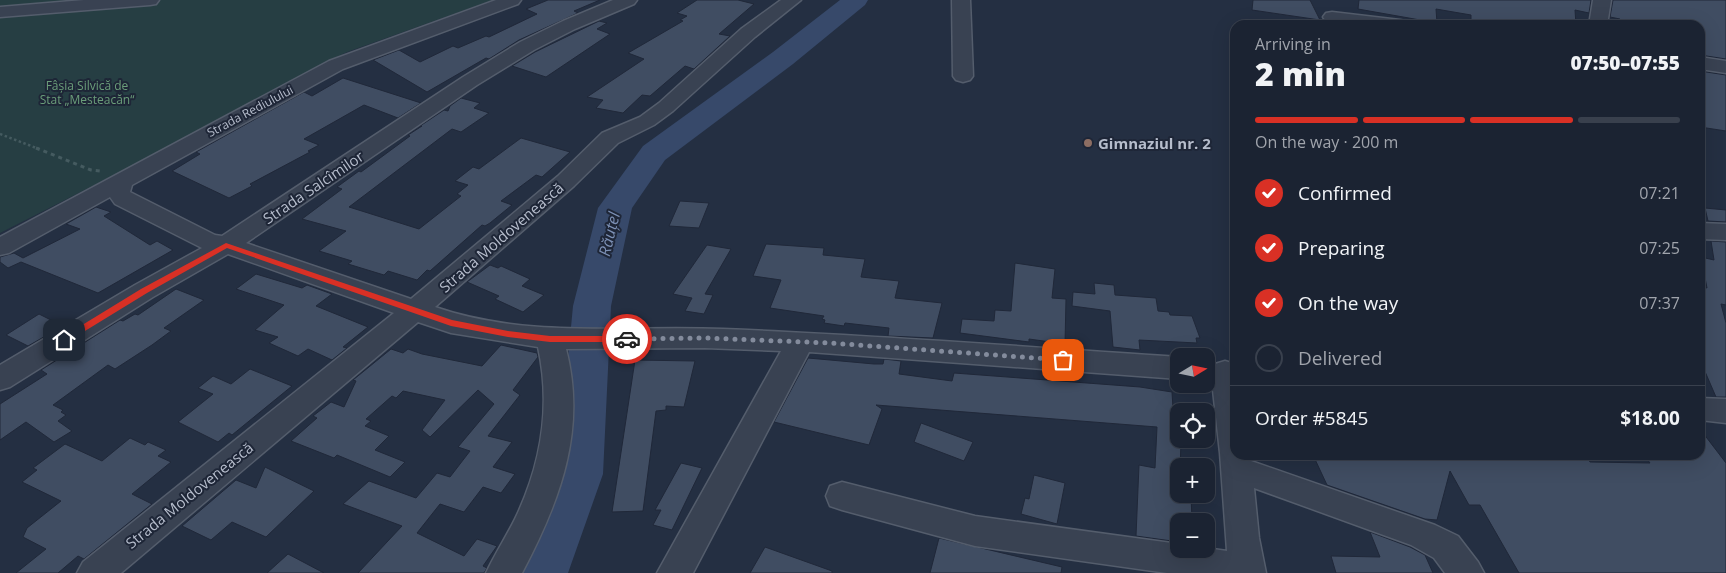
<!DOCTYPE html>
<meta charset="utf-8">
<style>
:root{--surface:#1b2332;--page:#282f3e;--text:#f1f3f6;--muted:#a0a4ac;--line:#39404d;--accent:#d93025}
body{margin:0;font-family:"Open Sans",sans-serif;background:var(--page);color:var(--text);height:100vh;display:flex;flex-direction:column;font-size:19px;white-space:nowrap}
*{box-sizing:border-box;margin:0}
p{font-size:16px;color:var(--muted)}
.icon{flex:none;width:28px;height:28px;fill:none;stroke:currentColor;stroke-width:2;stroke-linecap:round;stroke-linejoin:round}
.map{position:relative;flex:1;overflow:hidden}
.drawer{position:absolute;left:1230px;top:20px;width:475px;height:440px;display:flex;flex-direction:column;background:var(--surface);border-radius:15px;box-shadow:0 5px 20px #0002,0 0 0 1px var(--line)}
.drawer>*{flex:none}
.needle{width:32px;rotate:80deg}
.fabs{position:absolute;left:1170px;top:348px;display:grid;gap:10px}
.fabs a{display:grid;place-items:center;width:45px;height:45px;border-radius:10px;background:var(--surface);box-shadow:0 5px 20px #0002,0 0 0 1px var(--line);font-size:25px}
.pin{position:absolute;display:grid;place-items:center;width:42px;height:42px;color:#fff;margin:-21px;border-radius:10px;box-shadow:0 2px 8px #0006}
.courier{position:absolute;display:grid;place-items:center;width:50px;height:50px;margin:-25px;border:4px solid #d93025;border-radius:50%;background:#fff;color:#222;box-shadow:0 1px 6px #0007}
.head em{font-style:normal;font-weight:800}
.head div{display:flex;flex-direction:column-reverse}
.head{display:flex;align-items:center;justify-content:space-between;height:85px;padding:0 25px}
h1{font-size:32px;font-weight:800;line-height:38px}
.bar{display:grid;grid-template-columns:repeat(4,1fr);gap:8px 5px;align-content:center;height:60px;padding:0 25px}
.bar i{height:6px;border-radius:4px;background:var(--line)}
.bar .current{background:var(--accent)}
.bar p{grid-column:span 4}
.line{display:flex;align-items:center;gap:12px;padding:0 25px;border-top:1px solid var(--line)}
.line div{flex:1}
ol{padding:0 25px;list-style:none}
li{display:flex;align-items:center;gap:15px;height:55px}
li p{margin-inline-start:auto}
li .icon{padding:5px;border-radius:50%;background:var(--accent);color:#fff;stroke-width:4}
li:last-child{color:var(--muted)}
li i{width:28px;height:28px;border:2px solid var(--line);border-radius:50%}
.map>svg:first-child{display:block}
.green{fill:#263e43}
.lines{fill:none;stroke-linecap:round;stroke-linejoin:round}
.river{fill:#37496a;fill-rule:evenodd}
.building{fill:#404d62;stroke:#202839}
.minor-casing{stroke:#545d6c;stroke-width:3}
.path-far1{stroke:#455b60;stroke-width:2.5;stroke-dasharray:2.5 2.5;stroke-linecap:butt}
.path{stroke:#455b60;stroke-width:3;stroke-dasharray:4 4;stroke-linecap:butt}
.minor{fill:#394252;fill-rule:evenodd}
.route{fill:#d93025}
.done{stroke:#838b9c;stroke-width:5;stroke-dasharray:0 9}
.education-dot{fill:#8d6e63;stroke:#1e2637;stroke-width:2}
.labels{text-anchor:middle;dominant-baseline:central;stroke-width:4;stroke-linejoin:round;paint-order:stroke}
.far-park-label{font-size:12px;fill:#6b9e7a;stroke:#1e2637}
.far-street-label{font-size:12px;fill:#b6bdcc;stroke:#1e2637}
.poi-label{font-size:15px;font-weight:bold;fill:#b6bdcc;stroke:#1e2637;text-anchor:start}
.street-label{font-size:15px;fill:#b6bdcc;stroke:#1e2637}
.water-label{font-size:16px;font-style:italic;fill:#7c90b5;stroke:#1e2637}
</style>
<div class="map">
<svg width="1726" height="573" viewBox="0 0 1726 573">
<rect width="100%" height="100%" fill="#242f42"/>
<polygon class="green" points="0,0 493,0 347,52 320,65 122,171 0,233"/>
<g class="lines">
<polygon class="river" points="840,0 868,0 865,5 793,64 665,160 632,208 611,306 603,474 568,573 518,573 557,474 573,306 598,208 643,146 773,52"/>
</g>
<g class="building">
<polygon points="548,0 600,0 574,11 578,13 519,40 489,59 486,58 427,92 373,60 399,50 420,62 453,46 458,48 486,36 489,37 537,14 526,9"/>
<polygon points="697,0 738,0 754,4 719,34 730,36 694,69 685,66 650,96 642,95 623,113 596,108 603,100 587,97 644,59 628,53 683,21 680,20 687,16 677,13"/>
<polygon points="1253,0 1310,0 1320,20 1252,10"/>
<polygon points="1359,0 1591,0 1589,13 1575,10 1576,25 1477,25 1476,22 1471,21 1471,15 1436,9 1437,23 1358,9"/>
<polygon points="1613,0 1726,0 1726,59 1700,55 1700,25 1621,25 1620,19 1610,17"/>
<polygon points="599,21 607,23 597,29 610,34 546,77 512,66 535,52"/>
<polygon points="1700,71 1726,75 1726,131 1700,127"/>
<polygon points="343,78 421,103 398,118 364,105 304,139 319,145 308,151 310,152 250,184 252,186 229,198 172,171 200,154 196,152 304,92 312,96"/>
<polygon points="461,98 480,103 474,108 489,113 461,132 452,129 349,207 419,229 461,196 457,194 468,185 455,181 473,167 479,169 521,138 570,152 542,177 536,175 501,201 512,205 490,223 485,226 482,225 430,271 427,270 417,280 388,271 384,275 348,264 352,261 319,251 346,231 302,219 342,189 337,187 359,171 361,172 410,136 408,135 422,126 420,126 444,110 448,111 450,106"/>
<polygon points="680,201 709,203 699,228 669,226"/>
<polygon points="96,207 111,212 104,216 150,245 157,241 173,250 98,293 21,262 8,268 0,262 0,257 14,253 23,258 80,229 66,224"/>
<polygon points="1705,208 1726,210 1726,222 1708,221"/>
<polygon points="1711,241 1726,242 1726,305 1721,304 1726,323 1726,397 1716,397 1700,360 1700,286 1707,288 1701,257 1714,260"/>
<polygon points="766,244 824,248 823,255 865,259 861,277 899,281 895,298 942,303 933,338 888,336 889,328 845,323 844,326 824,323 825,320 822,319 824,316 770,308 781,280 753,276"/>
<polygon points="707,245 731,249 705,294 713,295 704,314 685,311 692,298 673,294"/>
<polygon points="1015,263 1055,269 1052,298 1066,299 1065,344 1029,339 1029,342 960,333 962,319 994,321 995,310 1011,311"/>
<polygon points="490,265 498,268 501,266 530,279 522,286 544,295 523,312 495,299 499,296 467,282"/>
<polygon points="256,274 302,288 307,285 332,294 316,306 368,327 343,347 347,348 332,360 308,349 298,356 269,343 278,337 255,330 284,305 236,289"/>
<polygon points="1094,283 1114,285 1115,295 1156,298 1158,311 1169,312 1170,315 1192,316 1200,338 1196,338 1197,343 1139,340 1140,350 1113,347 1110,311 1072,306 1073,292 1095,294"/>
<polygon points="176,289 204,300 164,328 171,331 152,345 115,369 108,365 53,405 63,410 61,412 66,415 58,421 72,431 54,442 26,422 0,440 0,404 47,374 41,370 120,320 123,321 135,314 138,315"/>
<polygon points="39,314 63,326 28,346 6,335"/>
<polygon points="501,345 537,353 538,357 513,390 520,395 488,436 512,442 493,467 515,474 501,493 483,487 464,512 440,504 417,533 464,556 477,539 497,546 483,566 487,568 484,573 358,573 402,526 343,504 369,481 416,498 437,473 450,477 470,451 458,447 494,404 478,390 430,437 422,430 445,400 403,391 396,398 392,396 366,419 371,421 365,426 389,436 375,450 405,462 390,477 337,455 334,458 291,441 317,418 313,416 331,402 344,407 356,381 353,380 391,349 403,353 408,349 422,354 482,366"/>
<polygon points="808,358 874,364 883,364 884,359 901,361 899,374 952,381 954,373 1140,387 1172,392 1175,442 1181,443 1179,494 1191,494 1192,521 1179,521 1179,542 1136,536 1139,465 1155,468 1157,427 876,405 882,409 869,445 774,422"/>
<polygon points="635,360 695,361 684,407 666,406 666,410 656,411 643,511 612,512"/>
<polygon points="250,369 292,386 232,435 229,433 218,442 178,422 213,394 198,388 213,376 231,384"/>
<polygon points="921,423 973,442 964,461 914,442"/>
<polygon points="1700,429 1726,463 1726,573 1519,573 1480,505 1469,505 1450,471 1437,520 1425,519 1327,485 1313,455 1586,455 1590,462 1650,463 1644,455 1700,455"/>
<polygon points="130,438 145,445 148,442 166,450 158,456 171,462 132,494 152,504 84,559 78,556 58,573 16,573 46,549 23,537 27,528 61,501 22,482 37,470 33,468 65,444 102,461"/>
<polygon points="681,463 702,468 672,530 653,525 661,510 655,510"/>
<polygon points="265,467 314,491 266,537 232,522 211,540 182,526 236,480 256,488"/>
<polygon points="1034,475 1065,483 1057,524 1021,514 1025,498 1029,499"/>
<polygon points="1370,532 1410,547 1425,555 1433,573 1336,573 1331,556 1380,557"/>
<polygon points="939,538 1062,567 1061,573 930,573"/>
<polygon points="765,547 832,571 832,573 750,573"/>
<polygon points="288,554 324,573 267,573"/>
</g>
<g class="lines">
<defs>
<g id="minor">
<polygon points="84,0 159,0 156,4 150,5 0,17 0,7"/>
<path d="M496 0H521L518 4 343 69 132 185 130 192 215 235 222 236 463 77 520 42 563 21 613 0H637L634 4 575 29 534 50 477 85 246 243 411 299 558 176 602 133 640 117 659 103 741 29 781 0H801L755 37 673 111 654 125 618 143 574 186 435 307C528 339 627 325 723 329 875 335 1027 347 1179 357V379L809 352 693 573H657L781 351 705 348 566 349C587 430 560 501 522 573H486C495 554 506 537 515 519 541 465 551 406 538 347L451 333 418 322 121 573H77L83 562 394 313 228 254 153 297 10 387 0 390V365L135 285 202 248 115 204 110 197 9 253 0 255V237L329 61Z"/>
<polygon points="952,0 970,0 973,76 970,80 963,82 956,80 953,76"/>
<polygon points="1593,0 1611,0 1607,25 1589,25"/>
<polygon points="1332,12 1400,20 1406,21 1409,25 1354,25 1326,21 1323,17 1326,13"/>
<polygon points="1700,57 1726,61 1726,73 1700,69"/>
<polygon points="1700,223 1726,224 1726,240 1700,239"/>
<polygon points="1225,361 1235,364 1235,455 1251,455 1251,461 1435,525 1458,536 1478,562 1484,573 1445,573 1434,558 1411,545 1254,488 1259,538 1266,573 1167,573 975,546 842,510 830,506 826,496 830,486 842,482 975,516 1179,544 1179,549 1206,548 1227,551 1220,453 1211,372 1215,364"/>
<polygon points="1700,398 1726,399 1726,423 1700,420"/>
</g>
</defs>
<use href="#minor" class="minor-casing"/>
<polyline class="path-far1" points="0,134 39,149"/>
<polyline class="path" points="36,148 91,170 100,171"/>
<use href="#minor" class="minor"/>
</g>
<polygon class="route" points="226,243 452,320 508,331 550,336 627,336 632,339 627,342 550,342 508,337 451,326 227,248 147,293 67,342 61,342 61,338 141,289"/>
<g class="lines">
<polyline class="done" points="627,339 705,338 830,343 1063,360"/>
</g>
<circle class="education-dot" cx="1088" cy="143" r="5"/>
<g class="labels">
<g class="far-park-label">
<text x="87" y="85">Fâșia Silvică de<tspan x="87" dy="14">Stat „Mesteacăn“</tspan></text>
</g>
<g class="far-street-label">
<text transform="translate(250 111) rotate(-28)">Strada Rediulului</text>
</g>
<g class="poi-label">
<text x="1098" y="143">Gimnaziul nr. 2</text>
</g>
<g class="street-label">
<text transform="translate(313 187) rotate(-34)">Strada Salcîmilor</text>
<text transform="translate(501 237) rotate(-41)">Strada Moldovenească</text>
<text transform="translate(189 495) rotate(-39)">Strada Moldovenească</text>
</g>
<g class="water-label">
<text transform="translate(609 234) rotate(-76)">Răuțel</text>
</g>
</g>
</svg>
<div class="fabs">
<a><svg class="needle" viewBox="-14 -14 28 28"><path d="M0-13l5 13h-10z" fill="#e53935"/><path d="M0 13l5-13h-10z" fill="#a0a4ac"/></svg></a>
<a><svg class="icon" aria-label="locate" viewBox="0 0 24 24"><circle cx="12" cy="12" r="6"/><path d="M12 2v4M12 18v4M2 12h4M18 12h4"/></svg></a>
<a>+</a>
<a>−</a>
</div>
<div class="pin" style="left:1063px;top:360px;background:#ea580c"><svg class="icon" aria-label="bag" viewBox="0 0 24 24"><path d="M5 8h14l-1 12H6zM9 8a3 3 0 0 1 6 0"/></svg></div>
<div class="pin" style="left:64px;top:340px;background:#1f2937"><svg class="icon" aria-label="home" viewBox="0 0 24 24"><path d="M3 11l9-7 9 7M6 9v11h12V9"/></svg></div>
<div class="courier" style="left:627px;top:339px"><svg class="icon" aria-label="car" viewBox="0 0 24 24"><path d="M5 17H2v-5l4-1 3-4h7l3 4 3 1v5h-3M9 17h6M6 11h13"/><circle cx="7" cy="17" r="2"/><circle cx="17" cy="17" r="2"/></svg></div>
<section class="drawer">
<div class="head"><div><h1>2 min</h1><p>Arriving in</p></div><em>07:50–07:55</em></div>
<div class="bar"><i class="current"></i><i class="current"></i><i class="current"></i><i></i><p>On the way · 200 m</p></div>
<ol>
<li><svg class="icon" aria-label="check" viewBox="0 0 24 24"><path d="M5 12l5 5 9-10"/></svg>Confirmed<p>07:21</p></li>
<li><svg class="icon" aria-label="check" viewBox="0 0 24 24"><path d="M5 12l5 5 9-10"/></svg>Preparing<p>07:25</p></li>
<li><svg class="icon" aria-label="check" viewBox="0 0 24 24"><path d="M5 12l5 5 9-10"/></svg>On the way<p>07:37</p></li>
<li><i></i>Delivered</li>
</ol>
<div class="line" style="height:65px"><div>Order #5845</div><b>$18.00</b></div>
</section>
</div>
